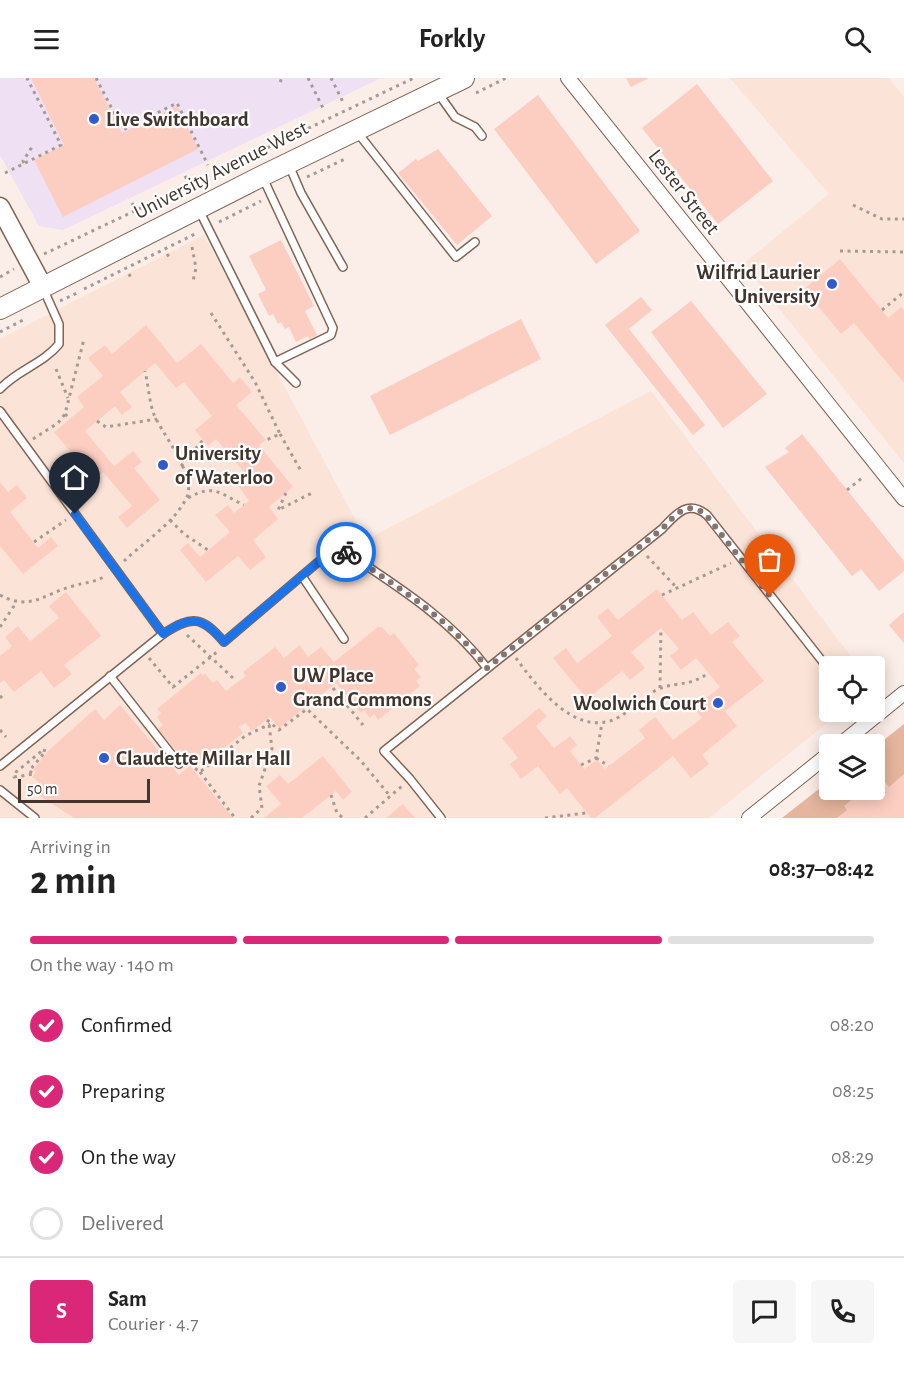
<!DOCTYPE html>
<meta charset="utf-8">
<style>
:root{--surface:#fff;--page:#f6f6f6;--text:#222;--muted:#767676;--line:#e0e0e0;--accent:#db2777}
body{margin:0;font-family:"Alegreya Sans",sans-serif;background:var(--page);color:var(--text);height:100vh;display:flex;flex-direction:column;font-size:22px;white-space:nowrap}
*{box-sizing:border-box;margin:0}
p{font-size:20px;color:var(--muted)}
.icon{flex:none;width:33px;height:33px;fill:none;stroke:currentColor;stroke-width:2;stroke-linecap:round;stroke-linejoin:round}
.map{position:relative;height:740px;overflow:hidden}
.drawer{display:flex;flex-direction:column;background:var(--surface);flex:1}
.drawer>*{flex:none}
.controls{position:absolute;left:819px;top:578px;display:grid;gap:12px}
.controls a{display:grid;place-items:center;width:66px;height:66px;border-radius:6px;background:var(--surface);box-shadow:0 3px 15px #0003;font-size:30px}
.scale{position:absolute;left:18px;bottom:15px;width:132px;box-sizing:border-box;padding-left:6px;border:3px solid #42352e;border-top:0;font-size:16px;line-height:21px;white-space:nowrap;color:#42352e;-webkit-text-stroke:4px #fefefe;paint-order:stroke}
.pin{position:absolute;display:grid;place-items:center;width:51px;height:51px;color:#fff;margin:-62px -26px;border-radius:50% 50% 50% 0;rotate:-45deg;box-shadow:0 0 6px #0007}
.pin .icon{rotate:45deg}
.courier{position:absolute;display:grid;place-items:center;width:60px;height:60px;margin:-30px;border:4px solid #1a73e8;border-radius:50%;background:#fff;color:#222;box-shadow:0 2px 8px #0007}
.summary em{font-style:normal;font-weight:600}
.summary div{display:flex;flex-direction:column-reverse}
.summary{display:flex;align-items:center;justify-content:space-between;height:102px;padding:0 30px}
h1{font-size:39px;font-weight:600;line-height:45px}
.bar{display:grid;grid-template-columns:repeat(4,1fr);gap:9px 6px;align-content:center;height:72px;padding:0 30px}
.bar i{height:8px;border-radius:4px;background:var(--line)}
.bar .active{background:var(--accent)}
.bar p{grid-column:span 4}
.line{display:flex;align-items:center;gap:15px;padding:0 30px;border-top:2px solid var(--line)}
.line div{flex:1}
.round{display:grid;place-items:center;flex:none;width:63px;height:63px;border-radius:6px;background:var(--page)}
ol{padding:0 30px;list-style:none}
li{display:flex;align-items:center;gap:18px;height:66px}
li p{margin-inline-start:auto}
li .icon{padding:6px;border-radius:50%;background:var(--accent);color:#fff;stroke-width:4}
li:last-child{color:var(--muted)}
li i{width:33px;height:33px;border:3px solid var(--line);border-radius:50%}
header{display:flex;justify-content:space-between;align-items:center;height:78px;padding:0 30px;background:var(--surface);font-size:27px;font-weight:600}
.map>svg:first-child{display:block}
.commercial{fill:#f0e0f3}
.built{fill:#fce3d7}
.green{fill:#e6b59d}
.building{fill:#fccec2}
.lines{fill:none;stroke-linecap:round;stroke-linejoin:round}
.service-casing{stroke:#806354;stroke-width:10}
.minor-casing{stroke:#806354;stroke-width:16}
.tertiary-casing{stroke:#806354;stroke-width:21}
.secondary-casing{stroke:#806354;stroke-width:22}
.path{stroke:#a79a93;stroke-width:3;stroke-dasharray:3 4.5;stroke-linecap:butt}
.service{stroke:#fff;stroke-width:7}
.minor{stroke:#fff;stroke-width:14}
.tertiary{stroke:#fff;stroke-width:18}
.secondary{stroke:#fff;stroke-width:20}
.done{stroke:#83756f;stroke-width:6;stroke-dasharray:0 10.8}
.route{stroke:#1a73e8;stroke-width:8}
.poi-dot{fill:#315aca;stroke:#fefefe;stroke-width:2}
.labels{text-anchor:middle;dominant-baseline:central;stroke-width:4.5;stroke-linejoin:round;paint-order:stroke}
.poi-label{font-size:21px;font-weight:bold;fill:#42352e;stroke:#fefefe;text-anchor:start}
.street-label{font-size:21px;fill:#42352e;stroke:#fefefe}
</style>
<header><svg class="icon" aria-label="menu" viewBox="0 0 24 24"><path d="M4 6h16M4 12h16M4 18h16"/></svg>Forkly<svg class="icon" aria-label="search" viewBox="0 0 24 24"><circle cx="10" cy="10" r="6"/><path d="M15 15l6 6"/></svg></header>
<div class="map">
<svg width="904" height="740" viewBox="0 0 904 740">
<rect width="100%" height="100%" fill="#fbede7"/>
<polygon class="commercial" points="0,0 381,0 63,152 39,148 0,77"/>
<g class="built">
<polygon points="730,0 889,0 904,19 904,385 743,186 829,116"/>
<polygon points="204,157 366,462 651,313 858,588 830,588 830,633 842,633 709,740 0,740 0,261"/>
</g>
<polygon class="green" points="904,646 904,740 782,740 829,703 830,711 874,711 875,669"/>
<g class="building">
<polygon points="31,0 94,0 122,55 177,28 198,71 63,139 34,82 64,67"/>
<polygon points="626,0 649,0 631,9"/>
<polygon points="697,6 773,103 718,146 642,50"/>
<polygon points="538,17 640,153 596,186 494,51"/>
<polygon points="438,71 492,138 457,167 398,95 416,81 418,83"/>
<polygon points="281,162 314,228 305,233 317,257 309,261 308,258 296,264 289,249 285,251 281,244 278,246 273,236 269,238 258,216 266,212 249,178"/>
<polygon points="840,181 888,240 901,229 904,232 904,305 854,245 841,256 804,211"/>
<polygon points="641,219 652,232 629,251 705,347 693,357 605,247"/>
<polygon points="691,223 767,316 723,350 651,254"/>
<polygon points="521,241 541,281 390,357 370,318"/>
<polygon points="146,247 177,285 201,266 233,305 240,299 252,314 236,327 266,362 259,367 293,409 269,429 278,441 253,462 266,479 250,492 238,478 206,504 180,472 188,465 200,479 230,454 215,437 228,427 234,435 249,423 239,409 249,400 216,361 208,368 195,352 212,338 184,304 176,310 155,285 120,314 132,329 122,337 115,328 85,353 114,388 133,373 142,384 134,390 160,422 127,450 118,439 132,428 103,394 86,408 79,400 87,394 54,354 84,329 77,319 103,298 88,280 105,267 112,276"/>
<polygon points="802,356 904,483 904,493 879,513 861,491 852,498 765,389 789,374 785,370"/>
<polygon points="0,404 8,414 17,407 27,420 10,434 38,470 51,459 58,468 23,496 0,468"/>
<polygon points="657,511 682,542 693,534 711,557 728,544 740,558 732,564 764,603 725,633 737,648 702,677 709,686 691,700 673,678 595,740 591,740 567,710 560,716 538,688 521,701 510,686 518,680 502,660 539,630 547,638 536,648 554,670 570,658 577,667 570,673 584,691 597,682 605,691 645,660 639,652 655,639 673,662 702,640 694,630 720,609 696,580 681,592 670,578 679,571 661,550 631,574 645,590 630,602 622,593 587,621 553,580 566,570 577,585 612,558 597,539 608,530 618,542"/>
<polygon points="66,514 101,558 64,587 72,596 54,610 41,593 14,614 4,602 0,605 0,578 12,568 5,559 18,548 30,563 59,540 49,528"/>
<polygon points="904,534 904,565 889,547"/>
<polygon points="378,549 382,549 390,558 394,555 419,587 414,591 421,599 416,603 420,608 378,642 374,636 370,640 364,632 361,635 336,605 279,650 270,639 252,653 245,645 239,649 243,655 201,688 197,683 193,686 187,679 184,682 158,651 163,647 157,639 161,635 157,631 201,595 203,598 205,595 213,605 217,602 226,613 246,598 243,594 275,569 284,580 300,567 308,579 321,569 334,584"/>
<polygon points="120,627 179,697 190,688 233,740 74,740 37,716 40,712 36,708 39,704 32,699 36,694 33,692 49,672 95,631 104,642"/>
<polygon points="323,678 352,714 343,722 336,713 302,740 264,740 281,726 266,708 280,697 288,706"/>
<polygon points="904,696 904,740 837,740 847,732 844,728 865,711 874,711 874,703 880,698 889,709"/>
<polygon points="403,726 415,740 386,740"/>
</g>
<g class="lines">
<defs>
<g id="service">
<polyline points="438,15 455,39 475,49 482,58"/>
<polyline points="357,54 456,179 475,164"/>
<polyline points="289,87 301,115 343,189"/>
<polyline points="263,100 333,250 331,257 275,284"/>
<polyline points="199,132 275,284 296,305"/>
<path d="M0 311C17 292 43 286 59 266V246L43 210"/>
<polyline points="0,333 163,556 0,688"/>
<polyline points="302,498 344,561"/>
<path d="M163 556C192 537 202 538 224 564L337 468C390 504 448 538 487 590"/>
<polyline points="110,598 179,686"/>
<polyline points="0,712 35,740"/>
<path d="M441 740 410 701 384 673 662 451C676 436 688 421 707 437L830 593"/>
</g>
<g id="minor">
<polyline points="568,0 904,421"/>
<polyline points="841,666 904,615"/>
<polyline points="749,740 830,675"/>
</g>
<polyline id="tertiary" points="0,129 43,209"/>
<polyline id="secondary" points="0,231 262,98 464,0"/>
</defs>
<use href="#service" class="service-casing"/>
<use href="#minor" class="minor-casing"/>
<use href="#tertiary" class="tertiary-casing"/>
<use href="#secondary" class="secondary-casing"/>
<g class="path">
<polyline points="96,0 123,52 177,25 208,87"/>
<polyline points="308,0 324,32"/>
<polyline points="331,0 343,24"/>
<polyline points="280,4 282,0"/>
<polyline points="476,15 506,0"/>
<polyline points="24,85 23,83 34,66"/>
<polyline points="5,95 61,67 27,0"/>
<polyline points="185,98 188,103"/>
<polyline points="307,99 347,80"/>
<polyline points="132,125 134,129"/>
<polyline points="853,127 882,141 904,141"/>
<polyline points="219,144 261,123"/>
<polyline points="192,169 196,190 193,203"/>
<polyline points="840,173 904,174"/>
<polyline points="44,176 414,0"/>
<polyline points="167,176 169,179"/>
<polyline points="129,196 131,200"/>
<polyline points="0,199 14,191"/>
<polyline points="84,211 197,155"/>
<polyline points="60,223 79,214"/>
<polyline points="882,232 904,214"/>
<polyline points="211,235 255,304 280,356 266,362"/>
<polyline points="0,254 25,241"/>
<polyline points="56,291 68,320"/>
<polyline points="65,336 70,341"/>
<polyline points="97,343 106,349 157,341"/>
<polyline points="280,356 301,393"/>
<polyline points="33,361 58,345 65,336 84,261"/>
<polyline points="181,388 203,362"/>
<polyline points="847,412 862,400"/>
<polyline points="286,415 278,432 312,415"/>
<path d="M188 420C215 405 220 416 244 427"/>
<polyline points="170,442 184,456 208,472"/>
<polyline points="34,464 66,442"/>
<polyline points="647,478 676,509"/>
<path d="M124 483C144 464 173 446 186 421 199 399 160 354 153 334 149 321 148 306 145 293"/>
<path d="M0 517C31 534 45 515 73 508 86 504 94 505 105 498"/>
<polyline points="662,517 731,485"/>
<polyline points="0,549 16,525"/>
<polyline points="187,557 233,600"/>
<polyline points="149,580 173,609 217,574"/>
<path d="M516 580C537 609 575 659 615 641 631 634 644 616 661 610 682 603 687 609 709 595"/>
<polyline points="333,610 363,647"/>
<polyline points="660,610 661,550"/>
<polyline points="0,620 3,617"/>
<polyline points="267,642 279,652 307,631 361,683 390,718"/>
<polyline points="0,652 6,659"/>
<polygon points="43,672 46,673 29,693 34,696 14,699 16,694"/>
<polyline points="596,680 609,688"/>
<polyline points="189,686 200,694 245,658 270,646"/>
<polyline points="581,687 596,680 602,645"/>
<polyline points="200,694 235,740"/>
<polyline points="331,717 337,735 343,740"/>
<polyline points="251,740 262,730 259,708 272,671 269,646"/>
<polyline points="365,740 402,708"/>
<polyline points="545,740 586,735"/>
</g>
<use href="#service" class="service"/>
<use href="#minor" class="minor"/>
<use href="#tertiary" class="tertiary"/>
<use href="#secondary" class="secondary"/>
</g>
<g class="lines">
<path class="done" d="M346 474C396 508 450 541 487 590L662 451C676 436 688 421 706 437L770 518"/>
<path class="route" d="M75 436 163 556C191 537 202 538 224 564L337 468 346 474"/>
</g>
<g class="poi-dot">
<circle cx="94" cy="41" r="6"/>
<circle cx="832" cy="206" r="6"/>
<circle cx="163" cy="387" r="6"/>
<circle cx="281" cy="609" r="6"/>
<circle cx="718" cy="625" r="6"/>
<circle cx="104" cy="680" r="6"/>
</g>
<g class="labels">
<g class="poi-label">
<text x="106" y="41">Live Switchboard</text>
<text x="820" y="194" text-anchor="end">Wilfrid Laurier<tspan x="820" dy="24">University</tspan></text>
<text x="175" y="375">University<tspan x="175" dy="24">of Waterloo</tspan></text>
<text x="293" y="597">UW Place<tspan x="293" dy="24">Grand Commons</tspan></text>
<text x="706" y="625" text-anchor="end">Woolwich Court</text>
<text x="116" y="680">Claudette Millar Hall</text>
</g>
<g class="street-label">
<text transform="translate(221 92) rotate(-27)">University Avenue West</text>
<text transform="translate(684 114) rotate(52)">Lester Street</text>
</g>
</g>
</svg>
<div class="controls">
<a><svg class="icon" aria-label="locate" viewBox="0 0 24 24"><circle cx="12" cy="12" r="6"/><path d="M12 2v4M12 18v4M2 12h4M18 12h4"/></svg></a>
<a><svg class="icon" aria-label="layers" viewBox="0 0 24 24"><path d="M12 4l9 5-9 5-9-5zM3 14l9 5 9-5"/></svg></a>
</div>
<div class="scale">50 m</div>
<div class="pin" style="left:770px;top:518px;background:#ea580c"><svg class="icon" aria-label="bag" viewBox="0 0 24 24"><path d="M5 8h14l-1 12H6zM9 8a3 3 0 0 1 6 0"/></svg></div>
<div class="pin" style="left:75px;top:436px;background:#1f2937"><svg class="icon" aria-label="home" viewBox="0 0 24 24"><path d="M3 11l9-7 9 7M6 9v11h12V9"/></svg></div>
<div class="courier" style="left:346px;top:474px"><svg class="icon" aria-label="bike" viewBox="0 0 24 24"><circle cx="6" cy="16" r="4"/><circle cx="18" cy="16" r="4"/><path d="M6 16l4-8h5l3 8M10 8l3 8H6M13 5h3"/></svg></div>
</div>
<section class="drawer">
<div class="summary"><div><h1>2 min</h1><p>Arriving in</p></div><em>08:37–08:42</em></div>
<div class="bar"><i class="active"></i><i class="active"></i><i class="active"></i><i></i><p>On the way · 140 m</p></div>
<ol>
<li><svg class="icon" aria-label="check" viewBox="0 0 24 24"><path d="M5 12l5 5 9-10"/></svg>Confirmed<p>08:20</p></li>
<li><svg class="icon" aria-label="check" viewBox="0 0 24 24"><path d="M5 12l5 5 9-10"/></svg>Preparing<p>08:25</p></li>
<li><svg class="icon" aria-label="check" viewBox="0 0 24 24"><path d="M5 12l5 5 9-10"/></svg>On the way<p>08:29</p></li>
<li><i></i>Delivered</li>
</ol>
<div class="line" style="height:108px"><b class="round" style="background:var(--accent);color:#fff">S</b><div><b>Sam</b><p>Courier · 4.7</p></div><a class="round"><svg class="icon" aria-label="chat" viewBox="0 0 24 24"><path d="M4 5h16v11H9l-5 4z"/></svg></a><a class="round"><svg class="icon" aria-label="phone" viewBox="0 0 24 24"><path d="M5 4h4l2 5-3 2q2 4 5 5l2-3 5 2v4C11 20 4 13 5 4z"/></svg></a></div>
</section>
